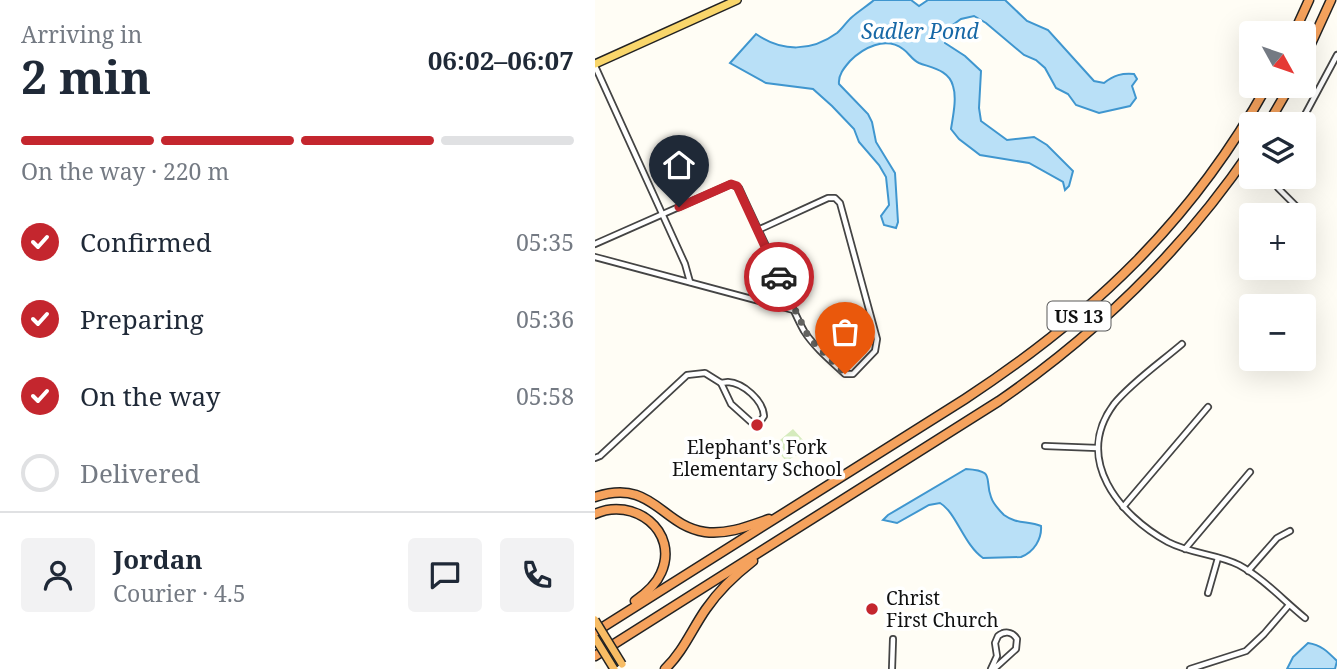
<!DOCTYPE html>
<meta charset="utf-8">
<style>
:root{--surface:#fff;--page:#f2f2f3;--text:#1f2937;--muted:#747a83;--line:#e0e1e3;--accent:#c4262e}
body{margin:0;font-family:"Noto Serif",serif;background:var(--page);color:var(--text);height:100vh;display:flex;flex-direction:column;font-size:26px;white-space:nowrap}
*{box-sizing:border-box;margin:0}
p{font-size:23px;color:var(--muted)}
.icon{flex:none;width:38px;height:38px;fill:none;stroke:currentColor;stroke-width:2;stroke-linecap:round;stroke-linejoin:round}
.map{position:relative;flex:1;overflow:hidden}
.sheet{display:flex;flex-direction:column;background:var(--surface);width:595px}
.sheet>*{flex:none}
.needle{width:46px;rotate:130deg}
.tools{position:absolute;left:644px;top:21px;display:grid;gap:14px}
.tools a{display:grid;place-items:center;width:77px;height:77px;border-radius:7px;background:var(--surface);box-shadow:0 7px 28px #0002;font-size:35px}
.pin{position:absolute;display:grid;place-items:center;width:60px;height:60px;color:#fff;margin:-72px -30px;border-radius:50% 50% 50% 0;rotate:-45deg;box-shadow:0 0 7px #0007}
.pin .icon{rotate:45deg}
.courier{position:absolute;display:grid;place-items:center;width:70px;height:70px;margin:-35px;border:5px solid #c4262e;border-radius:50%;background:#fff;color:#222;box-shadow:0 2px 9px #0007}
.summary em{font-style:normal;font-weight:700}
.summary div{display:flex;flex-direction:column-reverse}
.summary{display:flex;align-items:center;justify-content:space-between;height:119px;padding:0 21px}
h1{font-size:46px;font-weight:700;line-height:52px}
.bar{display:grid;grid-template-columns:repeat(4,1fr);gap:10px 7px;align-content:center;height:84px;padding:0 21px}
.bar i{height:9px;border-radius:5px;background:var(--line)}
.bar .selected{background:var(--accent)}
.bar p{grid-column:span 4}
.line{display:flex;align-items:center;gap:18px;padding:0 21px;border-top:2px solid var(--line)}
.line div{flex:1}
.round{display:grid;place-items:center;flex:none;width:74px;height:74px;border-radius:7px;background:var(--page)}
ol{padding:0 21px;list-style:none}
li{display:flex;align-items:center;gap:21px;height:77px}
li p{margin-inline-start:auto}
li .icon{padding:7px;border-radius:50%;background:var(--accent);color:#fff;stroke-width:4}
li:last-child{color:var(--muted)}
li i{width:38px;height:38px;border:4px solid var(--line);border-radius:50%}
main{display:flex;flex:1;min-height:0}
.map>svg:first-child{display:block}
.green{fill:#d5ebbd}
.water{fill:#b9e0f7;stroke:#3f96cf;stroke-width:2}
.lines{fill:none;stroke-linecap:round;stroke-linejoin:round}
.minor-casing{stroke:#444;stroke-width:8}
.primary-casing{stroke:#222;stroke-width:10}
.motorway-casing{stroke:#222;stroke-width:11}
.minor{stroke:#fff;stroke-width:4.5}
.primary{stroke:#f9d66b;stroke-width:7}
.motorway{stroke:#f5a25d;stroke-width:8}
.trunk-bridge-casing{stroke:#222;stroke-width:10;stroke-linecap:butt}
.trunk-bridge{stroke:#f7bc64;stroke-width:7}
.done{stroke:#646461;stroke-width:7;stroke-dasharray:0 12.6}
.route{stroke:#c4262e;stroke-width:9}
.poi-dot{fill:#c4262e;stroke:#fff;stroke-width:2.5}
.labels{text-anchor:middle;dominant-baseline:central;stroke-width:7;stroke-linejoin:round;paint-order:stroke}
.shield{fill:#fff;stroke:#585858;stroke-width:2}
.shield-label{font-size:18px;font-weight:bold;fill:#111}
.poi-label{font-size:19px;fill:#111;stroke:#fff}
.water-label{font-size:21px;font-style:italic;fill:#1768a6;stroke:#fff}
</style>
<main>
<section class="sheet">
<div class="summary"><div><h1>2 min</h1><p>Arriving in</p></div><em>06:02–06:07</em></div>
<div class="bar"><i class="selected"></i><i class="selected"></i><i class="selected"></i><i></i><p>On the way · 220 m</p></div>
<ol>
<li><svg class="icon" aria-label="check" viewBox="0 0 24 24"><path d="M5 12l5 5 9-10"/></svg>Confirmed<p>05:35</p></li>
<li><svg class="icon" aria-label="check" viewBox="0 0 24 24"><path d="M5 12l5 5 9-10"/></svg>Preparing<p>05:36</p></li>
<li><svg class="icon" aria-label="check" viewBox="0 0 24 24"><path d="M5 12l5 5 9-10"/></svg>On the way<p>05:58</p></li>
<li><i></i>Delivered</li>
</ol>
<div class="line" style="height:126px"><a class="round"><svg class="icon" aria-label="person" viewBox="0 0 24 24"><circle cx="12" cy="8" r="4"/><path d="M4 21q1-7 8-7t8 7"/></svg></a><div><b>Jordan</b><p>Courier · 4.5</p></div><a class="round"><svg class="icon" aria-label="chat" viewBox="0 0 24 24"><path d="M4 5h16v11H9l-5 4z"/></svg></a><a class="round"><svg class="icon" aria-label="phone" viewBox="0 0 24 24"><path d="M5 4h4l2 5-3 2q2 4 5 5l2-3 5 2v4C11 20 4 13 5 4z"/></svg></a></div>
</section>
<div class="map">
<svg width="742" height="669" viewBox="0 0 742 669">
<rect width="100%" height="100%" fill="#fffdf5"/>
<polygon class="green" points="198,429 208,440 201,445 206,453 191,461 178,446"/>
<g class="water">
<path d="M279 0H316L324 6 333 0H410L432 21 453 30 499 81 509 83C519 75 527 73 539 74L542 79 537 86 541 98 535 106 504 113 481 105 473 94 461 88 450 68 441 60 429 55 391 23 379 16 366 19 355 27 350 35V43L370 56 386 71 384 108 386 121 412 140 439 137 452 145 478 171 474 186 470 190 468 182 434 163 385 155 364 139 356 129C358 116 362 98 358 86 354 70 337 68 324 63 317 60 314 53 308 49 290 36 268 48 255 61 249 68 243 75 244 84L273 114 277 122 281 142 300 173 303 222 301 228 289 225 286 216 294 205 291 177 284 165 264 142 259 129 237 106 218 89 171 83 135 63 161 34C187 52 216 52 242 33 248 28 252 21 257 17 264 11 272 6 279 0Z"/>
<path d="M371 469C401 471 389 478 396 497 398 504 404 510 409 515 421 524 433 521 446 526 447 539 439 552 426 557L388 558C369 545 361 512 345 503L334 505 302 523 288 520 293 515Z"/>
<path d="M713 643C726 645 732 651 742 661L740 669H692L698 657Z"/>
</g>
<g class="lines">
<defs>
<g id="minor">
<polyline points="0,66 90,264 95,282"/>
<polyline points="705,124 742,55"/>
<polyline points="686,177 683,181 683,188 715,220"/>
<path d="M0 244 136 184 144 188C154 210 164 231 174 252 186 278 195 306 209 331 219 347 236 361 250 374H258L280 351 282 339 245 203 240 198H233L163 230"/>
<polyline points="0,257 198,310"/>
<path d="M587 344C566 362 536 383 519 404 478 459 524 515 573 542 596 554 622 554 644 565 668 578 689 601 710 618"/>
<path d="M133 382C148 383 168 400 169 416L165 422H156L136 404 126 383Z"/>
<polyline points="450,446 503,448"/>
<polyline points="0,458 5,456 92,375 110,373 126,383"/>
<polyline points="528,507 613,407"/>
<polyline points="590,549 655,472"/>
<polyline points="653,571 682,538 695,531"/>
<polyline points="613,593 623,558"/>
<polyline points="297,669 298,639"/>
<path d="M396 669 402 656 400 643 403 636C409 631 417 631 422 639L421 649 399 669"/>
<polyline points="595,669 651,651 669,634 694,605"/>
</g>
<polyline id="primary" points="0,64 142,0"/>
<g id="motorway">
<polyline points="699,33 714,0"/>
<polyline points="709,59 736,0"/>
<polyline points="673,124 695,86"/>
<path d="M0 497C58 478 65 525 110 532 132 535 154 526 174 519"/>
<path d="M0 514C38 496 85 531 66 573 61 585 50 594 40 601"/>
<path d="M0 632 370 399C498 315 597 221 672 86"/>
<path d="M0 656 404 401C504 332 588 250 656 150"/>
<path d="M70 669C88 652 97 629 111 609 124 590 140 575 158 561"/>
</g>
</defs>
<use href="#minor" class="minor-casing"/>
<use href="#primary" class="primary-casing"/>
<use href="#motorway" class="motorway-casing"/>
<use href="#minor" class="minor"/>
<use href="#primary" class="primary"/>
<use href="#motorway" class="motorway"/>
<defs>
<g id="trunk-bridge">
<polyline points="0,620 27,664"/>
<polyline points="0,638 19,669"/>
</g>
</defs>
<use href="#trunk-bridge" class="trunk-bridge-casing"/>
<use href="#trunk-bridge" class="trunk-bridge"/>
</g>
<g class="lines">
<polyline class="done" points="184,277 214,338 250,374"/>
<polyline class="route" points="84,207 136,184 142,186 184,277"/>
</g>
<g class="poi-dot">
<circle cx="162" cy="425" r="7"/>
<circle cx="277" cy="609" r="7"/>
</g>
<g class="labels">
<rect class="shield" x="452.5" y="301.5" width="63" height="29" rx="5"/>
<g class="shield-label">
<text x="484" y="316">US 13</text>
</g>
<g class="poi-label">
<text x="162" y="447">Elephant's Fork<tspan x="162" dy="22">Elementary School</tspan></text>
<text x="291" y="598" text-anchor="start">Christ<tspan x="291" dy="22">First Church</tspan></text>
</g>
<g class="water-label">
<text x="325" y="31">Sadler Pond</text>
</g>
</g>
</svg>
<div class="tools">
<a><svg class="needle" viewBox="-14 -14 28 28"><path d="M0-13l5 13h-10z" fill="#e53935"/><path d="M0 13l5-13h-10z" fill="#747a83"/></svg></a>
<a><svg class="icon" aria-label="layers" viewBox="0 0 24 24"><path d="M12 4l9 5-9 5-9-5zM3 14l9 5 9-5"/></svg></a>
<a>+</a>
<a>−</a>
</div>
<div class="pin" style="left:250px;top:374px;background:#ea580c"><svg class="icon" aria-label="bag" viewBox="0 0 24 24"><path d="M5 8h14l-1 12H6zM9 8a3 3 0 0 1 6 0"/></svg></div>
<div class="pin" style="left:84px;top:207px;background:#1f2937"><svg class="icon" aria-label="home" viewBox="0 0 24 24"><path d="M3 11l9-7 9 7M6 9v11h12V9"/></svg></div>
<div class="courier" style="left:184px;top:277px"><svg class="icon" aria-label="car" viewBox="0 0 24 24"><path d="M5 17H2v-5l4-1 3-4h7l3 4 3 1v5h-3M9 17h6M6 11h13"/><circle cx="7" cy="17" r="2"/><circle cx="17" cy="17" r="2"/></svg></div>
</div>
</main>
